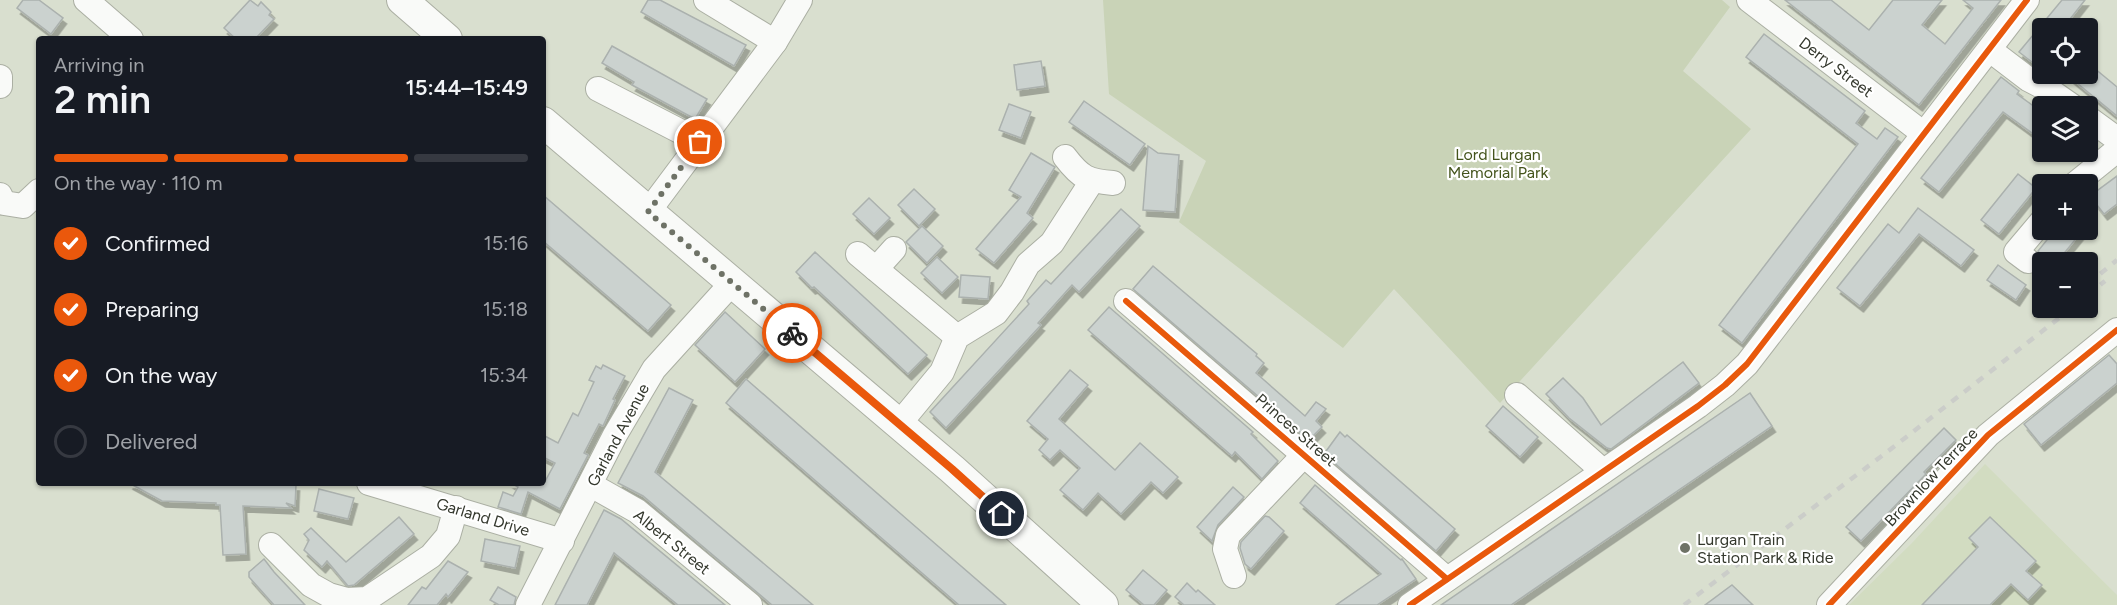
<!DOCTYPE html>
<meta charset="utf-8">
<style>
:root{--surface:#171b24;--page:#20242c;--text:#f1f3f6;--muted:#9ea1a6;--line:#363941;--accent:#ea580c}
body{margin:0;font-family:Figtree,sans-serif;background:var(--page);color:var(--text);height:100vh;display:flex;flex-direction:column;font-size:22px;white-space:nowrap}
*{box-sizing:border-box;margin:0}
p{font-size:20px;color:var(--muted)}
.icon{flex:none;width:33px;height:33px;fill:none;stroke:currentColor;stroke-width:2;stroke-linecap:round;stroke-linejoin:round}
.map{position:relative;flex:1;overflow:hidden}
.sheet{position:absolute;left:36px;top:36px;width:510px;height:450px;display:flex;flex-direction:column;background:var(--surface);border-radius:6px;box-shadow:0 2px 4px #0004}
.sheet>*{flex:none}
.buttons{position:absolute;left:2032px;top:18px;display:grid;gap:12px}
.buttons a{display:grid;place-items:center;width:66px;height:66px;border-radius:6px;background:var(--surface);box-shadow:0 2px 4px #0004;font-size:30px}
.pin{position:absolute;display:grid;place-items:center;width:51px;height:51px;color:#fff;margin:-26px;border:3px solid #fff;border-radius:50%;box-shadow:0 2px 6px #0007}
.courier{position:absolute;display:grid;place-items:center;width:60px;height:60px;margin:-30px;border:4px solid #ea580c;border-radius:50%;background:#fff;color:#222;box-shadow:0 2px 8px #0007}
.head em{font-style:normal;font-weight:600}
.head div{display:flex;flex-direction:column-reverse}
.head{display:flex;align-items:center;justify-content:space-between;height:102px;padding:0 18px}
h1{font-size:39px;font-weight:600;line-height:45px}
.bar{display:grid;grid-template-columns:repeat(4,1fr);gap:9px 6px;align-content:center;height:72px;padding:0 18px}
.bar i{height:8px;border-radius:4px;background:var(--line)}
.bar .current{background:var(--accent)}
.bar p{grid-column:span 4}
ol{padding:0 18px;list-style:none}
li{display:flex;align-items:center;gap:18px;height:66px}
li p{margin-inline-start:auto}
li .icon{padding:6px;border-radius:50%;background:var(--accent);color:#fff;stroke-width:4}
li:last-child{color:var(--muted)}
li i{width:33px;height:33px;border:3px solid var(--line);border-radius:50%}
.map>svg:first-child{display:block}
.built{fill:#d2dcc1}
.green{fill:#c9d3b7}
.building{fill:#cbd2cf;stroke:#abb1ae;stroke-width:1.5;filter:url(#shadow)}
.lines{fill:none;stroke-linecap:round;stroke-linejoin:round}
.minor-casing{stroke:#abafa3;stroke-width:26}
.major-casing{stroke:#abafa3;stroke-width:32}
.minor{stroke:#f9faf8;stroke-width:24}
.major{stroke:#f9faf8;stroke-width:30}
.rail{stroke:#cbcdc9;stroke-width:4.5;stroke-dasharray:8 8;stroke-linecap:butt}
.cycleway-casing{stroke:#fff;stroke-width:10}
.cycleway{stroke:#e8590c;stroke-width:6}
.done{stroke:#6e7266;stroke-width:6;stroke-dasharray:0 10.8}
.route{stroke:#ea580c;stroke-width:8}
.poi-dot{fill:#6e7266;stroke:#fff;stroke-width:2}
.labels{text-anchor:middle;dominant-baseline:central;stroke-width:4.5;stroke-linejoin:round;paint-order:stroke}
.street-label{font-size:16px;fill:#34382d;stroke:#fff}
.park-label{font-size:16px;fill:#44541c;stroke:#fff}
.poi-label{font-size:16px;fill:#34382d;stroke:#fff;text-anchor:start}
</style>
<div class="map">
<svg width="2117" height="605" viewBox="0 0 2117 605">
<defs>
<filter id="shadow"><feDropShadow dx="3.5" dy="6" stdDeviation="0" flood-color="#0004"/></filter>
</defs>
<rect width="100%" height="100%" fill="#d9dfcf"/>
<polygon class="built" points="1985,464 2117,595 2117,605 1849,605 1912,543"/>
<polygon class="green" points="1103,0 1722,0 1730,7 1683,71 1751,129 1500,403 1394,289 1343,348 1179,222 1206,161 1109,94"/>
<g class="building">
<polygon points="23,0 39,0 63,18 51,34 17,8"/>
<polygon points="250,0 258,6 261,2 271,12 269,15 274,19 255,39 236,39 224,28"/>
<polygon points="648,0 660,0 746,45 734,66 641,12"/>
<polygon points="1785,0 1831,0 1869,30 1893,0 1942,0 1922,25 1945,44 1973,8 1963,0 2001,0 1919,105"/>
<polygon points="2062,0 2085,0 2063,28 2043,28 2043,59 2037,66 2019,52"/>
<polygon points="1764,34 1865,111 1856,123 1877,139 1885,128 1898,137 1742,343 1719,325 1858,144 1746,57"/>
<polygon points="612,46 707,99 695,119 632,85 634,82 602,63"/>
<polygon points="1041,61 1045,86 1017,90 1014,65"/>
<polygon points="2088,63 2117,87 2117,116 2066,74 2088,74"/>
<polygon points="2001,77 2019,91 2017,94 2043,113 2043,141 2003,112 1939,192 1921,178"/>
<polygon points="1084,101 1145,144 1130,165 1069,122"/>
<polygon points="1009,104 1031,112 1021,138 999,130"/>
<polygon points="1148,146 1158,153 1179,155 1175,212 1143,210"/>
<polygon points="1031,153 1055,167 1027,213 1033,218 994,263 976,249 1021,197 1009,190"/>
<polygon points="2018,174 2036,188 1999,234 1981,220"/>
<polygon points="2117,176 2117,204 2104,214 2090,196"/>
<polygon points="914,189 935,209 919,226 898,205"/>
<polygon points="543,195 671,305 648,331 543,241"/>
<polygon points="869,198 890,218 874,234 853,214"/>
<polygon points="1918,208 1974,250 1961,266 1919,234 1860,306 1837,288 1888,224 1899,233"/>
<polygon points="1121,209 1140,226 1079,292 1072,285 1038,323 1041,325 946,428 930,412 1029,304 1027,301 1046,280 1051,284"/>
<polygon points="922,226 943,246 927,263 906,242"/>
<polygon points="2055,230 2083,230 2057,262 2042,262 2041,256 2038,251"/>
<polygon points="815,252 927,355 908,374 814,287 812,288 796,272"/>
<polygon points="937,257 958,277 942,293 921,273"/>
<polygon points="1998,265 2026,285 2016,300 1987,280"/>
<polygon points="1153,266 1257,354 1256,356 1264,363 1256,373 1305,416 1316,402 1326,409 1316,421 1322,427 1309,440 1133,289"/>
<polygon points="961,275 990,277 988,299 959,297"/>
<polygon points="1109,307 1253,432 1251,434 1278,461 1262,479 1235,452 1232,456 1088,330"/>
<polygon points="725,312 765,349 735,382 695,345"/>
<polygon points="2109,355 2117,364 2117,383 2041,445 2024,424"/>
<polygon points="1683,362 1699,383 1611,449 1607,448 1569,418 1546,394 1563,378 1583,398 1601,425"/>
<polygon points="603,365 625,376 613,399 615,400 603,426 599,424 584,453 588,455 560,509 528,492 521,514 498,507 503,492 513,496 518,487 511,483 539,483 543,485 555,463 543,457 543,435 558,443 573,413 578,416 594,382 589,380 596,366 601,369"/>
<polygon points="1070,370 1088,385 1059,419 1115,470 1140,443 1178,477 1163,493 1151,482 1121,514 1098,493 1083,510 1060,490 1080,468 1060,450 1050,460 1039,450 1048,439 1027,421"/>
<polygon points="746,379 909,521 1006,605 959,605 878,535 726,403"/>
<polygon points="669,388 693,400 655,472 813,605 772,605 643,496 618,483"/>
<polygon points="1750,393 1772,426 1724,459 1511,605 1441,605"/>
<polygon points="1503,406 1538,437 1520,457 1486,426"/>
<polygon points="1944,428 1956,440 1924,472 1926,474 1861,541 1846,527"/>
<polygon points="1340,432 1345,437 1347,435 1455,529 1436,551 1324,454"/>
<polygon points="129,483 296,485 295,506 286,503 291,508 243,506 246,554 223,555 220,505 216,505 216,503 162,501"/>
<polygon points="1315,485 1401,560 1402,559 1416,579 1377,605 1336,605 1381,574 1300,503"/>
<polygon points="1233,487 1244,497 1218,525 1212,541 1197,527"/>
<polygon points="319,489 354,498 348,519 314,511"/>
<polygon points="604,510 621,519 725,605 678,605 614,553 587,605 555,605"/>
<polygon points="1265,516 1269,517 1284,531 1251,569 1245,564 1240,548 1241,542"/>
<polygon points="399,517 414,534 354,585 348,586 327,561 322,567 304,550 309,540 304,534 311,528 346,562"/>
<polygon points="1990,517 2036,561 2026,571 2042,585 2028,600 2011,584 1990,605 1922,605 1978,547 1969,538"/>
<polygon points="485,539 520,546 515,568 481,561"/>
<polygon points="264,559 274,572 305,605 274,605 249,577 249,572"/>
<polygon points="448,561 468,572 448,597 446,594 437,605 408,605 422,587 426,589"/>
<polygon points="1143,570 1167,590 1154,605 1144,605 1126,590"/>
<polygon points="1187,583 1196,592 1198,590 1215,605 1184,605 1175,597"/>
<polygon points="1732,585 1753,605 1705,605"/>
<polygon points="498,587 516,597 514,605 499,605 490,600"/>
</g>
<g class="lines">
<defs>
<g id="minor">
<polyline points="86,0 131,39"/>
<polyline points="706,0 775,42"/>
<polyline points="1749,0 1924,134"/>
<polyline points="1990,50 2028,79 2049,90 2072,106"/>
<polyline points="0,77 0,86"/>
<polyline points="598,89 701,142"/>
<polyline points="2088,118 2117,139"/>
<path d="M1065 157C1081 178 1088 181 1113 183"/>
<polyline points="2075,184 2117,150"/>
<polyline points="0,195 4,203 23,206 39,191"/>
<polyline points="648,212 775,42 800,0"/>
<polyline points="858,254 957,337"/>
<polyline points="2028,261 2016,252 2043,220"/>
<polyline points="876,269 894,249"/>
<polyline points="1126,301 1447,579"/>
<polyline points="1517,395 1595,464 1602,472"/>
<polyline points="899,424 942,372 957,337 996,313 1012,292 1028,264 1052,243 1092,181"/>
<polyline points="369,483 562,541"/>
<polyline points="591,485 637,511 750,605"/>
<polyline points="271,545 311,585 329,595 347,600 367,599 431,556 448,536 456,508"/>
<polyline points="1234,576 1225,549 1228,535 1304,455"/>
<polyline points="528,605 615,435 654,369 732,283"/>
<polyline points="1410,605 1698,406 1725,385 1747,364 2027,0"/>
<polyline points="1829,605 1988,435 2117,330"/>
</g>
<g id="major">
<polyline points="402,0 447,39"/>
<polyline points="543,122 952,469 1103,605"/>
</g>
</defs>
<use href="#minor" class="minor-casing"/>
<use href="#major" class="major-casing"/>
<use href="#minor" class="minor"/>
<use href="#major" class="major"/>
<g class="rail">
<polyline points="2088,284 2117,260"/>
<polyline points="2088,295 2105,281"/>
<polyline points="1684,605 1887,452 2072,308"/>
</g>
<defs>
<g id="cycleway">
<polyline points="1126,301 1447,579"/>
<polyline points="1410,605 1698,406 1725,385 1747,364 2027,0"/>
<polyline points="1829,605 1988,435 2117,330"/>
</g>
</defs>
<use href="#cycleway" class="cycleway-casing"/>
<use href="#cycleway" class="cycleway"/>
</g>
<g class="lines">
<polyline class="done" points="700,142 648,212 792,333"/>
<polyline class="route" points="792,333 952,469 1002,514"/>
</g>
<circle class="poi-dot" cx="1685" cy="548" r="6"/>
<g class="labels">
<g class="street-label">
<text transform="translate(1836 67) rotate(37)">Derry Street</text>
<text transform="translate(1296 430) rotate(41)">Princes Street</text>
<text transform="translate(618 435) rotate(-62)">Garland Avenue</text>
<text transform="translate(1931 477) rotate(-47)">Brownlow Terrace</text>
<text transform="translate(483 517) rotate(17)">Garland Drive</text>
<text transform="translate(672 542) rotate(39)">Albert Street</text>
</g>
<g class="park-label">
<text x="1498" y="154">Lord Lurgan<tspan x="1498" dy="18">Memorial Park</tspan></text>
</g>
<g class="poi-label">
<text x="1697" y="539">Lurgan Train<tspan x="1697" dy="18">Station Park &amp; Ride</tspan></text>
</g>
</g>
</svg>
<div class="buttons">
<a><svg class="icon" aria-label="locate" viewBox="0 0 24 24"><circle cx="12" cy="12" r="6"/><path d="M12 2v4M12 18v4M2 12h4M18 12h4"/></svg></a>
<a><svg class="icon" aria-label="layers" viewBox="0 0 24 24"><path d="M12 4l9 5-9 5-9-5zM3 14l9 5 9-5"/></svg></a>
<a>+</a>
<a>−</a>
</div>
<div class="pin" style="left:700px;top:142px;background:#ea580c"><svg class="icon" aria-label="bag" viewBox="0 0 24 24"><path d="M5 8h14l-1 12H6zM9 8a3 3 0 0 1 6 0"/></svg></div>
<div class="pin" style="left:1002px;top:514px;background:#1f2937"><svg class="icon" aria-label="home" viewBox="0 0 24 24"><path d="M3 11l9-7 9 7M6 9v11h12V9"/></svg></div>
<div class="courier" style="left:792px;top:333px"><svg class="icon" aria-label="bike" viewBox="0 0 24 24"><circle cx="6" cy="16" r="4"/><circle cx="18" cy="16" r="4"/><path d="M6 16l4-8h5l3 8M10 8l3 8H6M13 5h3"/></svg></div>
<section class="sheet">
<div class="head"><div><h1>2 min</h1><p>Arriving in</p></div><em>15:44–15:49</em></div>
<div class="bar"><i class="current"></i><i class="current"></i><i class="current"></i><i></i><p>On the way · 110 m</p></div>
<ol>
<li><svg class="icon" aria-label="check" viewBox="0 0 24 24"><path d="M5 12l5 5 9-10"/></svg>Confirmed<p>15:16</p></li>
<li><svg class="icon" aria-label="check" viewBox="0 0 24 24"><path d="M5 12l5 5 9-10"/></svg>Preparing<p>15:18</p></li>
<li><svg class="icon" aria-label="check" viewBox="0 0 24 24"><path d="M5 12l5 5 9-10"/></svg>On the way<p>15:34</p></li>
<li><i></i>Delivered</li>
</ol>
</section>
</div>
